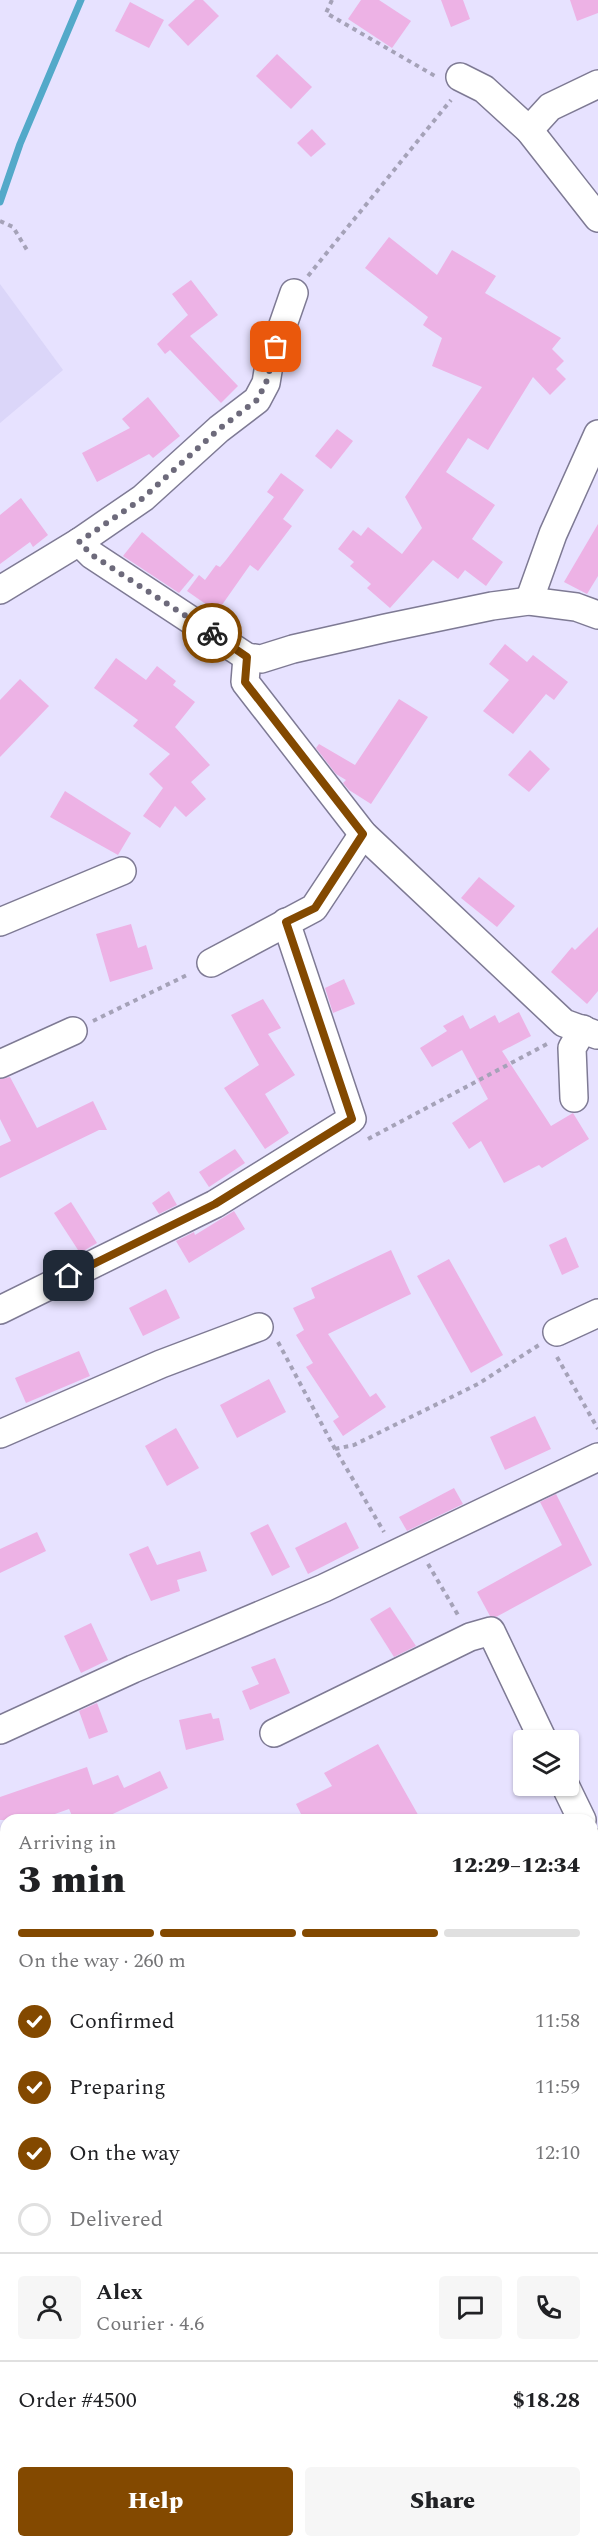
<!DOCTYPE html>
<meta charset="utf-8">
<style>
:root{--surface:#fff;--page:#f6f6f6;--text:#202124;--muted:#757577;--line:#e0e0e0;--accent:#834900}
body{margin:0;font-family:Spectral,serif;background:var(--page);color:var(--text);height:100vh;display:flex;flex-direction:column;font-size:22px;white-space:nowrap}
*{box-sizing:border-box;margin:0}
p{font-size:20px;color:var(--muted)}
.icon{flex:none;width:33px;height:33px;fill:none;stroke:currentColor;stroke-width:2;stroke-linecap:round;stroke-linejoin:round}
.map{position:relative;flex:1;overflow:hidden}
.panel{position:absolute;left:0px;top:1814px;width:598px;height:734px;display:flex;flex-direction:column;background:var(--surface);border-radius:18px 18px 0 0;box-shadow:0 2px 4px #0004}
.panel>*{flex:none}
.tools{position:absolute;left:513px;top:1730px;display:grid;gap:12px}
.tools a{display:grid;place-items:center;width:66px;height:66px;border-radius:6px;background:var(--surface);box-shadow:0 2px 4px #0004;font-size:30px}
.pin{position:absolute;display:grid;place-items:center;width:51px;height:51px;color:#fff;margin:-26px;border-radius:12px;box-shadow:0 3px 9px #0006}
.courier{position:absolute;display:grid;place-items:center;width:60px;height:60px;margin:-30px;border:4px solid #834900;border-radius:50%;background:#fff;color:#222;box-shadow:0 2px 8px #0007}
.head em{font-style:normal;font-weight:800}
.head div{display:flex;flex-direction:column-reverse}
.head{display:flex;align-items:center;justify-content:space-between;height:102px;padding:0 18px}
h1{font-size:39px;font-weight:800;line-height:45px}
.bar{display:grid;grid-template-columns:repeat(4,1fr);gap:9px 6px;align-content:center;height:72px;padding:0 18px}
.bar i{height:8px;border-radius:4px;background:var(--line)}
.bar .current{background:var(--accent)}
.bar p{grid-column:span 4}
.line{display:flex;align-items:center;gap:15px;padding:0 18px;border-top:2px solid var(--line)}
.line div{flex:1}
.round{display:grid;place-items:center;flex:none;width:63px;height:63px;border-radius:6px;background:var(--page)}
ol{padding:0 18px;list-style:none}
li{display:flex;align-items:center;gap:18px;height:66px}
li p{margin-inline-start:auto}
li .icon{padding:6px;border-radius:50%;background:var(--accent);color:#fff;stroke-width:4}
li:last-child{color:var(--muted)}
li i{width:33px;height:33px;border:3px solid var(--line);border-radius:50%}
.button{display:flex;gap:12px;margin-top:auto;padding:12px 18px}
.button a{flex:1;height:69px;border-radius:6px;background:var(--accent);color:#fff;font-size:24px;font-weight:800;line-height:69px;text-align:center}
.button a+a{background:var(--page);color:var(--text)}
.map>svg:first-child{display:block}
.built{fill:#dbd6f9}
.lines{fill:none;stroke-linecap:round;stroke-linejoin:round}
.stream{stroke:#53a9c9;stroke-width:7}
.building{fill:#edb2e5}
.minor-casing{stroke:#7e7a94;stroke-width:30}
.major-casing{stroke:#7e7a94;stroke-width:36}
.path{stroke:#a5a2b8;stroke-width:4;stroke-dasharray:4.5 4.5;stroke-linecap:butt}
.minor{stroke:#fff;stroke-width:27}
.major{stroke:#fff;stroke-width:33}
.done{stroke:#6d6a7b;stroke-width:6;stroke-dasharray:0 10.8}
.route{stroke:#834900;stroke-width:8}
</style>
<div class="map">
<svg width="598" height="2546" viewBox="0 0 598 2546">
<rect width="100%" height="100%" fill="#e7e2ff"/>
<g class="built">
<polygon points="0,284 63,370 0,423"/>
<polygon points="6,1999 6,2043 0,2023 0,2001"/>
</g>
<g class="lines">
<polyline class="stream" points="0,202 20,144 81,0"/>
</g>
<g class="building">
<polygon points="195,0 203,0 219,16 188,46 168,25"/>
<polygon points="361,0 379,0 411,21 392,48 348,19"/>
<polygon points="441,0 463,0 470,19 451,27"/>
<polygon points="570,0 598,0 598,13 577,21"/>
<polygon points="130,2 164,20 149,48 115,31"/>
<polygon points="277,54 312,87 291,109 256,76"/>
<polygon points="312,129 326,144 311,157 297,143"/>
<polygon points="389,237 437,275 452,250 496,276 485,293 561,338 552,349 564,361 556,369 566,379 550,395 533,377 488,450 468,438 446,472 495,505 472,539 503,562 486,586 465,570 458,579 433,560 390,608 367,588 371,584 350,566 354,562 338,549 353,530 361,536 368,527 402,554 422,528 405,497 482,387 432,366 442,338 423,325 428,317 365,268"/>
<polygon points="191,280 218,315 190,336 238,386 221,403 170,350 165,354 157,344 188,315 172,294"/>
<polygon points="148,397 180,436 153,458 149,454 97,482 82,453 130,428 122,419"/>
<polygon points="337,429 353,441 331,469 315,456"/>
<polygon points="281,473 304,490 283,519 292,526 258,571 250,565 217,612 187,591 199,575 205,580 216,565 220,567 226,560 274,497 267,492"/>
<polygon points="21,498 48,535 33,547 30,542 0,564 0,515"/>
<polygon points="598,524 598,576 587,594 564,582"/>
<polygon points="142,532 194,575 179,593 123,556"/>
<polygon points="505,644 527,662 533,655 568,682 554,700 546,694 513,734 483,711 509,680 489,664"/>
<polygon points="116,658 146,680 157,666 176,681 173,685 195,702 175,727 210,765 191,782 206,799 186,817 175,806 160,828 143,816 163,788 149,774 170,754 133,726 138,720 94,688"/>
<polygon points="20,679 49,706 0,757 0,700"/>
<polygon points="399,699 428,717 371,804 349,790 343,783 346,780 336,774 316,748 319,744 355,765"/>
<polygon points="530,750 550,769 529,792 508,775"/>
<polygon points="65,791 131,833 118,855 50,817"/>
<polygon points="479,877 515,906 497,927 461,898"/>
<polygon points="131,924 138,948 146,945 153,969 110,982 96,934"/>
<polygon points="598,927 598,991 587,1004 551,972 572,947 575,950"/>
<polygon points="344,979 355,1004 333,1013 325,988"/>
<polygon points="263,999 281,1028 268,1034 295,1075 265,1094 289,1133 265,1149 224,1088 259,1065 231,1015"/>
<polygon points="519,1012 531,1036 502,1051 551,1126 573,1113 589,1139 542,1168 539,1165 504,1183 481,1141 469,1149 452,1123 488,1099 462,1050 432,1067 420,1048 447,1031 443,1026 463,1015 470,1029 495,1015 499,1023"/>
<polygon points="10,1077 37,1128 93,1101 107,1130 99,1130 0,1178 0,1146 11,1141 0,1119 0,1079"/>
<polygon points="235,1149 245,1163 209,1187 199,1172"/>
<polygon points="169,1191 177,1205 159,1214 152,1203"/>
<polygon points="71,1202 97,1243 80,1253 54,1213"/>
<polygon points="234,1211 245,1229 189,1263 176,1241 194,1232 195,1235"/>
<polygon points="566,1237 579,1267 562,1275 549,1245"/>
<polygon points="391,1250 411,1294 328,1334 370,1397 376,1393 386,1407 343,1436 333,1421 339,1417 306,1367 313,1363 296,1335 304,1330 293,1308 315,1298 311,1288"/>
<polygon points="449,1259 503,1355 471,1373 417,1276"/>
<polygon points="166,1289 180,1318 143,1336 129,1308"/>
<polygon points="79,1351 90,1376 26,1403 15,1378"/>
<polygon points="269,1379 286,1412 237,1438 220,1405"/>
<polygon points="535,1416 551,1449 505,1470 490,1437"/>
<polygon points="176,1428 199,1468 167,1486 145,1446"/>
<polygon points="454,1488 463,1504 407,1531 399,1517"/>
<polygon points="556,1494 592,1565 496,1617 490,1616 477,1592 562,1545 540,1502"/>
<polygon points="346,1522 359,1548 308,1574 295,1548"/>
<polygon points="268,1524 290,1567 272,1576 250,1533"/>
<polygon points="37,1532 46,1551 0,1573 0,1549"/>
<polygon points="148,1546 157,1565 200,1551 207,1571 177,1580 180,1591 151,1601 129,1554"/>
<polygon points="390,1607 416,1646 394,1657 370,1619"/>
<polygon points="91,1623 108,1660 81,1673 64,1636"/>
<polygon points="275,1658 290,1693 250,1710 242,1691 259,1684 251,1667"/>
<polygon points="97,1703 108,1732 89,1739 79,1711"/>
<polygon points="211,1713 213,1719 219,1718 224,1740 186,1750 179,1720"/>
<polygon points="378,1744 421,1820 304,1820 296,1804 332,1786 324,1773"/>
<polygon points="87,1767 93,1785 118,1775 124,1788 160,1771 168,1788 100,1820 74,1820 69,1809 38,1820 0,1820 0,1797"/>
</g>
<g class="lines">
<defs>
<g id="minor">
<polyline points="460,77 484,89 529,130 598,218"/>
<polyline points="529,130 550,107 598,84"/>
<polyline points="79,542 92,555 247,657 261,659 293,649 386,628 492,606 529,601 576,607 598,615"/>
<polyline points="0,590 79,542 143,498 219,429 257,400 266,383 269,365 294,293"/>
<polyline points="529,601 553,534 598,434"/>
<polyline points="247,657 245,682 363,834 564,1023 597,1035"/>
<polyline points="0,922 122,871"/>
<polyline points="211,963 314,908 363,834"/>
<polyline points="0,1064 73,1031"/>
<polyline points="574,1098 572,1048 583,1029"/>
<polyline points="0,1310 215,1204 352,1119 286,922"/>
<polyline points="557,1332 598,1313"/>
<polyline points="0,1434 161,1364 259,1327"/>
<polyline points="0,1730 133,1669 324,1588 598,1457"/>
<polyline points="274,1733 470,1637 491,1631 543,1740"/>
<polyline points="565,1785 582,1820"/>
<polyline points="592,1842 598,1853"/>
<polyline points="592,1905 598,1898"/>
<polyline points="592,2176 598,2173"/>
<polyline points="0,2248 6,2245"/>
<polyline points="592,2302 598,2298"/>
<polyline points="260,2546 267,2541"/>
</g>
<g id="major">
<polyline points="0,2075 6,2092"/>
<polyline points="180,2541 182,2546"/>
</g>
</defs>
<use href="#minor" class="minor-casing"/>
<use href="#major" class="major-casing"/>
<g class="path">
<polyline points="332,0 326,13 435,76"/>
<polyline points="0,221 13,227 27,250"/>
<polyline points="308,276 451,100"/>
<polyline points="93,1021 189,974"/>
<polyline points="368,1139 547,1044"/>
<polyline points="278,1342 335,1449 384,1532"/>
<polyline points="557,1357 598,1429"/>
<polyline points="335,1449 354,1445 478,1384 539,1345"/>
<polyline points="428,1564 458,1615"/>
<polyline points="0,2424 6,2421"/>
</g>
<use href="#minor" class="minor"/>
<use href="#major" class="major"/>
</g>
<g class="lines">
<polyline class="done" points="212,633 92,555 79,542 143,498 219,429 257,400 266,383 276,347"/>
<polyline class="route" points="69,1276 215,1204 352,1119 286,922 315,908 363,834 245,682 247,657 212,633"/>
</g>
</svg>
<div class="tools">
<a><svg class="icon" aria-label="layers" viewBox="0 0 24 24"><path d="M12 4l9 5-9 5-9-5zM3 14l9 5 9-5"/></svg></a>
</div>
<div class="pin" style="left:276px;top:347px;background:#ea580c"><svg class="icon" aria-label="bag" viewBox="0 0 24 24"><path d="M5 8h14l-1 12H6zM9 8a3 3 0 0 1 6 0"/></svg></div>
<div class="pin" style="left:69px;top:1276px;background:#1f2937"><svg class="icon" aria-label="home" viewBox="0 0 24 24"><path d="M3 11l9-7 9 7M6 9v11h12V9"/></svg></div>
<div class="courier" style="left:212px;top:633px"><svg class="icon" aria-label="bike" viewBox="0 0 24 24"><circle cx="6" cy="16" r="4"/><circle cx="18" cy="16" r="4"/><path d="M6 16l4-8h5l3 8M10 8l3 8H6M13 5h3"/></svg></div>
<section class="panel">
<div class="head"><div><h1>3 min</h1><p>Arriving in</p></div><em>12:29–12:34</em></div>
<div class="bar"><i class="current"></i><i class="current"></i><i class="current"></i><i></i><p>On the way · 260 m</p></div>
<ol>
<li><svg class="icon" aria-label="check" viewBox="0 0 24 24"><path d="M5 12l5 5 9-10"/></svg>Confirmed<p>11:58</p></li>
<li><svg class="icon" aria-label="check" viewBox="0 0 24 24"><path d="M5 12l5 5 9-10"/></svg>Preparing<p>11:59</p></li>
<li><svg class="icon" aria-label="check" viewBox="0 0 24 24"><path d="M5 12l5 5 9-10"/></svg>On the way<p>12:10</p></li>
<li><i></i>Delivered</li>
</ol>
<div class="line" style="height:108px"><a class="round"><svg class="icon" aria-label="person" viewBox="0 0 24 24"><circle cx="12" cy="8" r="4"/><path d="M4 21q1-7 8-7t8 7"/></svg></a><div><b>Alex</b><p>Courier · 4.6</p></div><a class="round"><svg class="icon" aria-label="chat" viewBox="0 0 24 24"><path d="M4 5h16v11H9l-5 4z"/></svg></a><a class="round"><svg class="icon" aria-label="phone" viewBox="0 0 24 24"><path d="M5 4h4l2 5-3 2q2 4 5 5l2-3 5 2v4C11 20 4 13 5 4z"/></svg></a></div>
<div class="line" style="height:78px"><div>Order #4500</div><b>$18.28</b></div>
<div class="button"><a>Help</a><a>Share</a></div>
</section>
</div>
